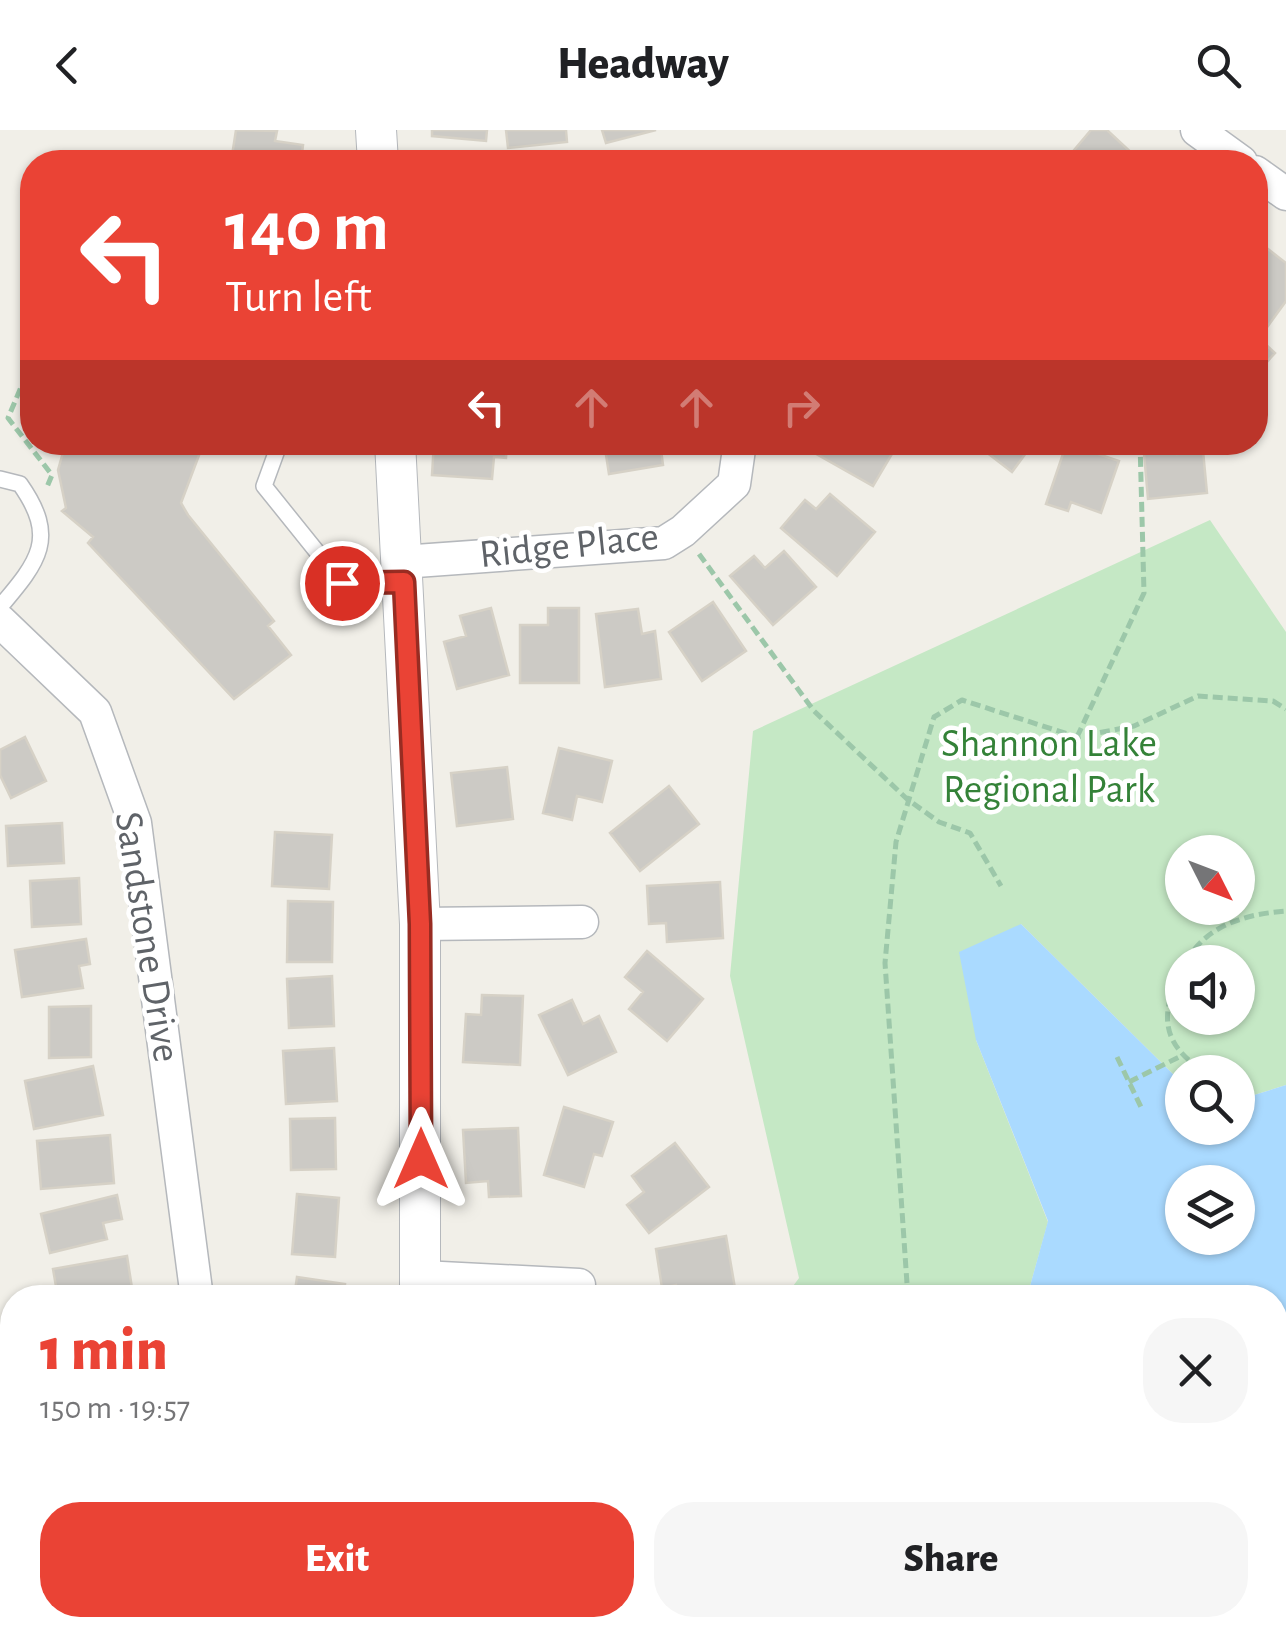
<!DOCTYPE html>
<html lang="en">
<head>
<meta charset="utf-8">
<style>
  :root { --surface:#fff; --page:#f6f6f6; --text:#202124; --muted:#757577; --accent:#ea4335 }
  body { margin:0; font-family:"Alegreya Sans",sans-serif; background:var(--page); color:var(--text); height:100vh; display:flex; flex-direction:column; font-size:38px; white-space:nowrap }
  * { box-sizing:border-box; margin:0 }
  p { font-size:32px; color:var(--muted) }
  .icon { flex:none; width:55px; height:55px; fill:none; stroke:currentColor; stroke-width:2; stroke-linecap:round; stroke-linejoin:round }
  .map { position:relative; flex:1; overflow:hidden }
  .drawer { position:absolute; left:0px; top:1155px; width:1288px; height:352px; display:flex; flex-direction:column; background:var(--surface); border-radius:40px 40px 0 0; box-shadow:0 2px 8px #0004 }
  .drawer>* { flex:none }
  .banner { position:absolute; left:20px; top:20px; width:1248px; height:305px; border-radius:40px; box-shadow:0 2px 8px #0004; background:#ea4335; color:#fff; overflow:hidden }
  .needle { width:65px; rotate:132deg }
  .buttons { position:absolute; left:1165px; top:705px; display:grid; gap:20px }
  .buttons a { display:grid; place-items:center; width:90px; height:90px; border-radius:50%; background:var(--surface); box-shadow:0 2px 8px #0004; font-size:50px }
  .pin { position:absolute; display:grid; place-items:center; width:85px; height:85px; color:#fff; margin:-42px; border:5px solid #fff; border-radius:50%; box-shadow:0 2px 10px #0007 }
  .me { position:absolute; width:110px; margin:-55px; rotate:0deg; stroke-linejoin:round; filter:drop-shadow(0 0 8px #0008) }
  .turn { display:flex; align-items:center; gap:35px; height:210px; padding:0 40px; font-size:45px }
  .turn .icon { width:130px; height:130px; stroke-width:2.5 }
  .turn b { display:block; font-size:70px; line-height:85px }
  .lanes { display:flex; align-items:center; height:95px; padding:0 40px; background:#0003; justify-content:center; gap:50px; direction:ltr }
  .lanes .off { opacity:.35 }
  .round { display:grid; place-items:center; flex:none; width:105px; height:105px; border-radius:40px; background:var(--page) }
  .overview { display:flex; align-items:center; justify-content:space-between; height:170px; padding:0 40px }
  h1 { font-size:60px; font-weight:800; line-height:75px; color:var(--accent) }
  .cta { display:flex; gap:20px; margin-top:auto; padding:20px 40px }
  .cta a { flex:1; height:115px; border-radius:40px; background:var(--accent); color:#fff; font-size:40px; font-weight:800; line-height:115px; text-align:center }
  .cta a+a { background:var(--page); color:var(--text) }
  header { display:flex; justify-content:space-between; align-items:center; height:130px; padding:0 40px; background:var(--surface); font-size:45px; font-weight:800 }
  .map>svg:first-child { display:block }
  .green { fill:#c5e8c5; fill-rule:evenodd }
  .water { fill:#aadaff; fill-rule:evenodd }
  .building { fill:#cccac5; stroke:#d6d1c6; stroke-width:2.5 }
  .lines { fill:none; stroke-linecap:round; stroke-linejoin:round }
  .service-casing { stroke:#b5b8bc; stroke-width:18 }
  .minor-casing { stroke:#b5b8bc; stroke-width:35 }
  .tertiary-casing { stroke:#b5b8bc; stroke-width:42 }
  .path { stroke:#9cc7a9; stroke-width:5; stroke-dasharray:10 5; stroke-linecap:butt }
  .service { stroke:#fff; stroke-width:15 }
  .minor { stroke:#fff; stroke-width:32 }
  .tertiary { stroke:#fff; stroke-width:40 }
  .route-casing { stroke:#982c22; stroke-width:25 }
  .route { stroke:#ea4335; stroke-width:18 }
  .labels { text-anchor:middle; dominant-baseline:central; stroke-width:9; stroke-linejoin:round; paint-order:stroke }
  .street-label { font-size:40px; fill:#5f6368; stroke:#fff }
  .park-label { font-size:40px; fill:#348238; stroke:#fff }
</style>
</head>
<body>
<header><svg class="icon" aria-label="back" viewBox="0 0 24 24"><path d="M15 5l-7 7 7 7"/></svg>Headway<svg class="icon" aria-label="search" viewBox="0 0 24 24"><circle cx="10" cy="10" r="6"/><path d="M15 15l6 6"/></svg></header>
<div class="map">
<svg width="1286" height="1507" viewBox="0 0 1286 1507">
  <rect width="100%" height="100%" fill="#f1efe8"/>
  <path class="green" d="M1210 390 1286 502V955L1238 970V942H1182V953L1021 794 976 910 1048 1092 1027 1167H785L799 1148 730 846 753 601ZM1182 722H1238V778H1182ZM1182 832H1238V888H1182Z
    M415 1495H819L807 1507H411Z"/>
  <path class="water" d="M1021 794 1182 953V998H1238V970L1286 955V1507H807L819 1495H1275V1168L1027 1167 1048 1091 976 910 959 822ZM1182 1052H1238V1108H1182Z"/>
  <path class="building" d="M236 0 277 1 275 11 303 15 301 32H231Z
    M432 0H487L486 11 432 6Z
    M506 0H566L567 12 508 18Z
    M602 0H656L606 13Z
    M1091 0H1107L1135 26 1129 32H1064Z
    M1264 116 1286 133V171L1268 196 1255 186V129Z
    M1255 205 1275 223 1255 245Z
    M66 312H204L181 373 188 385 274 491 268 496 291 525 234 569 88 413 93 407 62 381 66 378 58 340Z
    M434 312H507L506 328 494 327 492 349 432 345Z
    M604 312H660L663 335 609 344Z
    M807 312H899L873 356 804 317Z
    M973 312H1034L1012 342Z
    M1067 312H1102L1098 324 1119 331 1101 383 1071 372 1068 381 1046 374Z
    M1143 312H1176L1177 324 1203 321 1207 363 1148 369Z
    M830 364 875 402 837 446 781 398 805 370 816 379Z
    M784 421 816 457 773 495 730 446 754 426 765 438Z
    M713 472 746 521 702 551 669 502Z
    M491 478 509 545 457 559 444 512 466 506 460 486Z
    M548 478H579V553H520V495H548Z
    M638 479 642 504 655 501 661 549 605 557 596 484Z
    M25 607 46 651 11 668 0 645V620Z
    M559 618 612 631 602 672 577 666 572 690 543 683Z
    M507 637 513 689 457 696 451 643Z
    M669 656 699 694 640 741 610 703Z
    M62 693 64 733 8 736 6 696Z
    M275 702 332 705 329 759 272 756Z
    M79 748 81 794 32 797 30 751Z
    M720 752 723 808 667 812 666 793 649 794 647 756Z
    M288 771 333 772 332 832H287Z
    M86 809 90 834 79 836 83 858 22 867 15 820Z
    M647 821 703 869 667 911 629 879 643 862 625 847Z
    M332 846 334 896 289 898 287 849Z
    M482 865 523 866 520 935 463 932 466 884 481 885Z
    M572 870 583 894 599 886 616 922 568 945 539 885Z
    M91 876V927L49 928V877Z
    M334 918 337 971 286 974 283 921Z
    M93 936 103 985 34 999 25 951Z
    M564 977 613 992 602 1026 594 1024 584 1057 544 1045Z
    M335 988 336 1039 291 1040 290 989Z
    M518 998 521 1066 489 1067 488 1051 466 1053 463 1000Z
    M110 1005 114 1053 41 1059 37 1011Z
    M675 1013 709 1057 649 1103 627 1075 644 1062 632 1046Z
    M297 1064 339 1068 335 1127 292 1124Z
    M117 1065 122 1089 103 1093 107 1109 50 1123 41 1084Z
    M726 1106 736 1164 678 1168 676 1155 662 1158 656 1119Z
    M127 1126 132 1158 110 1162 111 1168H58L53 1139Z
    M297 1147 345 1154 343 1168H294Z
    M202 1495H257L264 1503 259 1507H189Z"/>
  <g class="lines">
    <g class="service-casing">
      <path id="service" d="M280 312 264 356 342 453 400 452
        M0 349 20 354C58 408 39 431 0 477"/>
    </g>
    <g class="minor-casing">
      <path id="minor" d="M1197 0 1241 32
        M1255 42 1286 64
        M402 432 664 413 683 401 734 354 740 312
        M0 491 95 582 135 693 197 1168
        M420 794 582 792
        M422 1147 579 1155
        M0 1459 12 1458"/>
    </g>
    <g class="tertiary-casing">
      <path id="tertiary" d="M376 0 378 32
        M395 312 420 794V1168
        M382 1507 384 1495"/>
    </g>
    <path class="path" d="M32 231 8 288 52 345 47 357
      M699 424 814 581 907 669 939 692 970 703 1001 756
      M1077 607 1144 463 1140 312
      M1186 832C1206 795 1246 784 1286 781
      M1182 839C1159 885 1161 914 1205 942
      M1117 927 1141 977
      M1129 952 1181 926
      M908 1168 885 833 896 712 934 587 962 570 1077 607 1134 596 1198 566 1273 571 1286 579
      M809 1495 812 1507
      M510 1507 525 1495
      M705 1507 718 1495"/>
    <use href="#service" class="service"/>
    <use href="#minor" class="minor"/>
    <use href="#tertiary" class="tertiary"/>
  </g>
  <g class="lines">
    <g class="route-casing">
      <path id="route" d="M342 453 404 452 420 794 421 1029"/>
    </g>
    <use href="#route" class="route"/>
  </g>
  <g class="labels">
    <g class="street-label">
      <text transform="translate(569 416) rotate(-6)">Ridge Place</text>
      <text transform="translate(147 807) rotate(81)">Sandstone Drive</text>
    </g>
    <g class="park-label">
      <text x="1049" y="614">Shannon Lake<tspan x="1049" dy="46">Regional Park</tspan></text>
    </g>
  </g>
</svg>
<div class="buttons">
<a><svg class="needle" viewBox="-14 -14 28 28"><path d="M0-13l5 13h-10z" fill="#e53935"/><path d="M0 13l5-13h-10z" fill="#757577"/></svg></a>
<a><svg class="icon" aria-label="sound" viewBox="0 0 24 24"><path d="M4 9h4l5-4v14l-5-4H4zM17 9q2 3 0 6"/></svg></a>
<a><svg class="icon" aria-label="search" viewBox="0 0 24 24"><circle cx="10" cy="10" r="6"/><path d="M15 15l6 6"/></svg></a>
<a><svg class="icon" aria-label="layers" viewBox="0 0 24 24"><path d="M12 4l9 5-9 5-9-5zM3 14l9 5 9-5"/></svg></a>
</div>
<div class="pin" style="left:342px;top:453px;background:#d93025"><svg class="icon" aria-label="arrive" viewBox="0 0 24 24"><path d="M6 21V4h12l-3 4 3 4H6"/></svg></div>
<svg class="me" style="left:421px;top:1029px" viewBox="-20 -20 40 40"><path d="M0-17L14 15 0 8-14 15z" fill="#ea4335" stroke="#fff" stroke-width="4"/></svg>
<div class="banner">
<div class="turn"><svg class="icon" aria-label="left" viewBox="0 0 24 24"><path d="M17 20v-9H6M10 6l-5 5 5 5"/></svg><div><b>140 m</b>Turn left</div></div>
<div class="lanes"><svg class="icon" aria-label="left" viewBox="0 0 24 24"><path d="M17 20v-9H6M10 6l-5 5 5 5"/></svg><svg class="icon off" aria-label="ahead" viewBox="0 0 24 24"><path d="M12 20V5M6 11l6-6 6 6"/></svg><svg class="icon off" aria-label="ahead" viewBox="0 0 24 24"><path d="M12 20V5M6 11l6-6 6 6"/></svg><svg class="icon off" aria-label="right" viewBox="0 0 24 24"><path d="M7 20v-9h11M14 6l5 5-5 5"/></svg></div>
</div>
<section class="drawer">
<div class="overview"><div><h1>1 min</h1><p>150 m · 19:57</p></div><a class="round"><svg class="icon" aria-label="close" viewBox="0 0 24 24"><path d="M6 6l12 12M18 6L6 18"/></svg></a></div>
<div class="cta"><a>Exit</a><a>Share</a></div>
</section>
</div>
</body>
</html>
